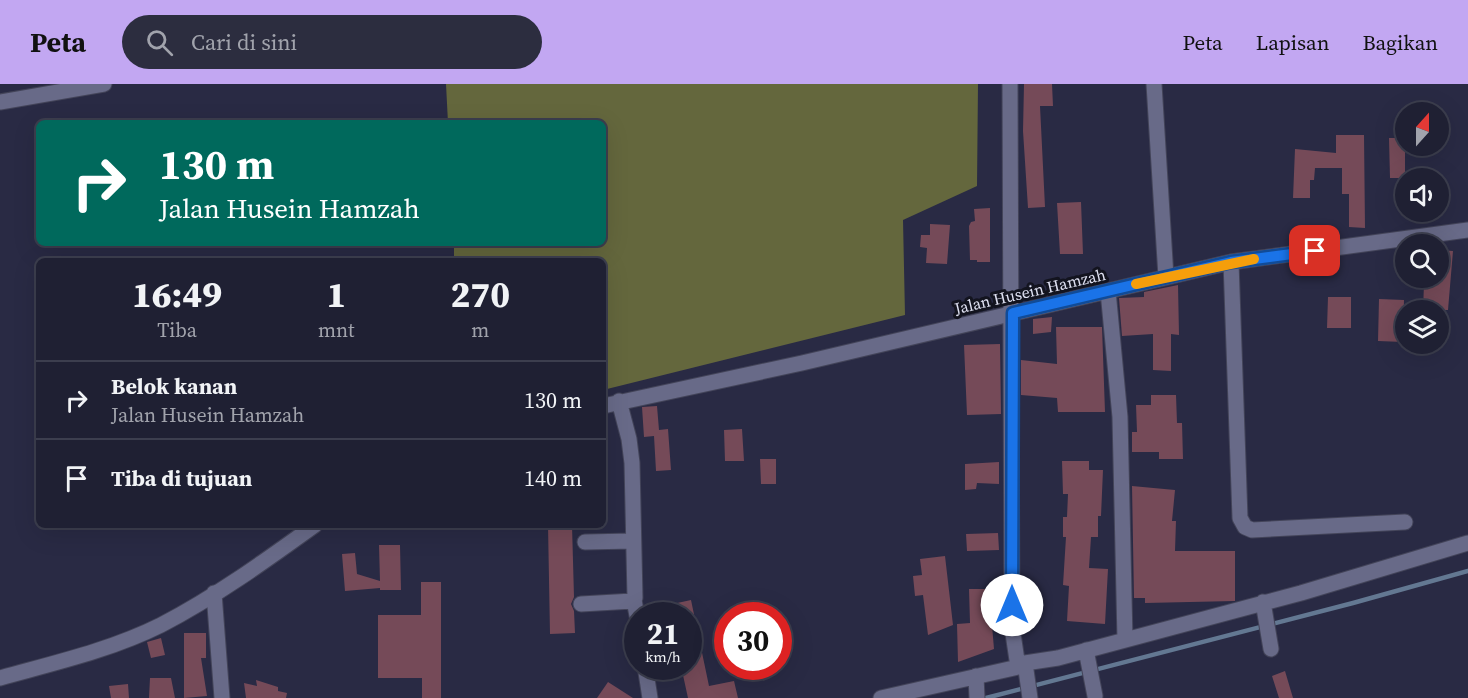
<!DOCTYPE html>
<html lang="id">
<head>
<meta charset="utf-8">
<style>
  :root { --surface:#1f2033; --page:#2c2d3f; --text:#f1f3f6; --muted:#a1a3ac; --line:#3c3e4e; --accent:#c2a7f2 }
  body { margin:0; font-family:"Source Serif 4",serif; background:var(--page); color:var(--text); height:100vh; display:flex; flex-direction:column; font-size:22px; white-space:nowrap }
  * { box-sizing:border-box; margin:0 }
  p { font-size:20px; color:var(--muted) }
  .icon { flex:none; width:33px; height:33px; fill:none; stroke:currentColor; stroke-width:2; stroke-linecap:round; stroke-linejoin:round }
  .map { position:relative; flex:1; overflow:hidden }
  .side { position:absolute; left:36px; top:174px; width:570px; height:270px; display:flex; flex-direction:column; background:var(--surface); border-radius:9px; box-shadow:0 6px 24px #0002,0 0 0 2px var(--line) }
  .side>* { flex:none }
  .banner { position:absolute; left:36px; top:36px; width:570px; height:126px; border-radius:9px; box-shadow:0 6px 24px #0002,0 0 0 2px var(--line); background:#00695c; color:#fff; overflow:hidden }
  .needle { width:39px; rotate:21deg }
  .buttons { position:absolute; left:1395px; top:18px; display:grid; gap:12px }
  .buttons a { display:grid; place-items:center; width:54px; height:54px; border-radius:50%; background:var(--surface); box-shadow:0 6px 24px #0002,0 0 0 2px var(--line); font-size:30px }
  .speed { position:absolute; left:624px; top:518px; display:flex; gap:12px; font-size:30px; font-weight:700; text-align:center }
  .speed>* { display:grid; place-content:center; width:78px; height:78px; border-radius:50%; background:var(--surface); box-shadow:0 6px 24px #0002,0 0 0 2px var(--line); line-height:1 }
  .speed small { font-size:15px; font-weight:400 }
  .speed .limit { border:9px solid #d22; background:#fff; color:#111 }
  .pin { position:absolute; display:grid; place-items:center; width:51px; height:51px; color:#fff; margin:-26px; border-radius:12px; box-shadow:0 3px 9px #0006 }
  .me { position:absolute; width:66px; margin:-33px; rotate:0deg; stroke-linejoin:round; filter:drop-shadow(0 0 4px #0008) }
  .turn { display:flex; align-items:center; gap:21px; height:126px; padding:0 24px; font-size:27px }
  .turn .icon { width:78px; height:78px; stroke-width:2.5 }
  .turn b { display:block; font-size:42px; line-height:51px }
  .eta { display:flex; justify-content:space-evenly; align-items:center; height:102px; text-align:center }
  .eta b { font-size:36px; font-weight:800; line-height:42px }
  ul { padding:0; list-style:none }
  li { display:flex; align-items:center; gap:18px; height:78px; padding:0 24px; border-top:2px solid var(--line) }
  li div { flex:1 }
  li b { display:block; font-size:22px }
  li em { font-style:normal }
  header { display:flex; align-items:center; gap:36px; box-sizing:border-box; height:84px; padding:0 30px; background:var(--accent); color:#111 }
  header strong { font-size:28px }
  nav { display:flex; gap:33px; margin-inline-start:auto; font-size:21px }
  .search { width:420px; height:54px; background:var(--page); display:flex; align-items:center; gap:15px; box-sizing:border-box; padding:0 21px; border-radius:33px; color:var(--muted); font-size:22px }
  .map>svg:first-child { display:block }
  .forest { fill:#64673d }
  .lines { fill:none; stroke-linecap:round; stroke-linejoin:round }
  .stream { stroke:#637892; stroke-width:4.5 }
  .building { fill:#754a58 }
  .minor-casing { stroke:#434459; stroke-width:17 }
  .minor { stroke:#686a88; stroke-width:15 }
  .route-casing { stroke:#114b97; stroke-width:15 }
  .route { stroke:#1a73e8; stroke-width:10 }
  .slow { stroke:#f59e0b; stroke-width:10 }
  .labels { text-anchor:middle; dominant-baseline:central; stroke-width:6; stroke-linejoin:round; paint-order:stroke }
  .street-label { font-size:16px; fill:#e0e2f3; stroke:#13141f }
</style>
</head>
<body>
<header>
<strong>Peta</strong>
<div class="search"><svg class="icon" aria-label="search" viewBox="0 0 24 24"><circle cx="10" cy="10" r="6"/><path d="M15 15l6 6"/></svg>Cari di sini</div>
<nav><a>Peta</a><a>Lapisan</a><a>Bagikan</a></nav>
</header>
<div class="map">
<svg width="1468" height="614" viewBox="0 0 1468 614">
  <rect width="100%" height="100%" fill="#292a44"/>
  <path class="forest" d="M446 0H978L977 102 903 136 905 231 603 306V177H454V159H603V39H448Z"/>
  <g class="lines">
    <path class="stream" d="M986 614 1353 519 1468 487"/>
  </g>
  <path class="building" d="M1024 0H1052L1053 22H1040L1045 123 1028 124 1023 47Z
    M1336 51H1364L1365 144 1349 143V110H1342V84H1315L1314 96H1310V114H1293L1295 65 1336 69Z
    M1389 54H1405V94H1390Z
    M1081 118 1083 170H1060L1057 119Z
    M990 124V178H977V176H970L969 142 971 138 975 137 974 125Z
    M930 140 950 141 947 180 926 179 927 164 920 163 921 151H930Z
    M1438 166 1453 167 1448 226H1423L1424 200H1434L1435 194H1438Z
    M1178 201 1179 251 1171 250V287L1153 286V250L1122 252 1119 214 1144 213V208Z
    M1328 213H1351V244H1327Z
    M1379 215 1404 216 1403 258 1378 257Z
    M1052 233 1051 248 1033 250V235Z
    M1056 243H1102L1105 328H1058L1057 314 1021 311V276L1057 280Z
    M1000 260 1001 330 967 331 964 261Z
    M1151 311H1176L1177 339H1182L1183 375H1159V368H1132V348H1137L1136 321H1151Z
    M657 322 659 346 668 345 671 386 656 387 654 352 644 353 642 323Z
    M742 345 744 377H725L724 346Z
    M760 375H776V400H761Z
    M1062 377H1089V386H1103L1101 432H1098V453H1091L1089 484 1108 485 1105 540 1067 537 1069 502 1063 501 1066 453H1063V433H1067L1068 410H1063Z
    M999 378V400L977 399 976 405 965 406V380Z
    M1132 402 1175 406 1172 437H1176L1175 467H1235V517L1145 519V514H1134Z
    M548 441H572L574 513 571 520 574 527 575 549 550 550Z
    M998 449 999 466 967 467 966 450Z
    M379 461H400L401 506H380V504L345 507 342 470 355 469 357 490 380 497Z
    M945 472 953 541 928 551 923 511 915 512 913 492 922 491 920 475Z
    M421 498H441V614H422V594H378V531H421Z
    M969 505H989L994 565 958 578 957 540 970 539Z
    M691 516 709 602 734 597 738 614H688L681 582H688V531H670L668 521Z
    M184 549H206V574H201L207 612 184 614Z
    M161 554 165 571 151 574 147 558Z
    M1285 587 1293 614H1279L1272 592Z
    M150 594H171L175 614H149Z
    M256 596 278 603V607L287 609 286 614H246L244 599 257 602Z
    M608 598 633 614H597Z
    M128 600 129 614H111L109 602Z"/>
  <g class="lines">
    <g class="minor-casing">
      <path id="minor" d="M1010 0 1012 543 1018 583
        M1154 0 1166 193
        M0 18 104 0
        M1231 178 1240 434 1245 443 1252 446 1405 438
        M1108 207 1120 333 1125 556
        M603 322 802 279 1231 178 1468 146
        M585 458 632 457
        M214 509 222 614
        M634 516 638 537
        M1263 518 1271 565
        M581 520 633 517 635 514 632 379 629 355 619 317
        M1086 566 1095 612
        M1025 579 1030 614
        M645 582 650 614
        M976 592 977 614
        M0 594C54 579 111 566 161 541 215 513 265 477 315 441
        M881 614 1018 583 1025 579 1058 574 1301 509 1468 459"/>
    </g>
    <use href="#minor" class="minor"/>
  </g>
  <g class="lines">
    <g class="route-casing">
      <path id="route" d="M1012 521 1013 229 1231 178 1315 167"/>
    </g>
    <use href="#route" class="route"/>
    <path class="slow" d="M1136 200 1254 175"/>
  </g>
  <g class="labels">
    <g class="street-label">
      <text transform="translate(1030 207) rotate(-13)">Jalan Husein Hamzah</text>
    </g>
  </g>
</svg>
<div class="buttons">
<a><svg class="needle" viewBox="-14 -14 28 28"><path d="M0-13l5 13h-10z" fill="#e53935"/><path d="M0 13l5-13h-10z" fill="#a1a3ac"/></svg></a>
<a><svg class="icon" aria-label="sound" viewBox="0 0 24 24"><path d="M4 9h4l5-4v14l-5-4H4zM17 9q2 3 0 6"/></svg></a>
<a><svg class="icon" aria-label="search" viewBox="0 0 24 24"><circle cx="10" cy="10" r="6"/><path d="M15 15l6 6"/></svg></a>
<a><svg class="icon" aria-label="layers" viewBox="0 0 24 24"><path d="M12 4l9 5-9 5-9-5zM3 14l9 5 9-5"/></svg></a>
</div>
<div class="speed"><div>21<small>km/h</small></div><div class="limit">30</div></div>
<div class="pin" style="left:1315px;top:167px;background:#d93025"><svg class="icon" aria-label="arrive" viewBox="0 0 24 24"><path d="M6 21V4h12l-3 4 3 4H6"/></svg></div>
<svg class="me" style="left:1012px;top:521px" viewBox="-20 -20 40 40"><circle r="19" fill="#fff"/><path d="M0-13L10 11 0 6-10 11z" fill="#1a73e8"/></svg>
<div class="banner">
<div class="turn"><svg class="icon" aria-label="right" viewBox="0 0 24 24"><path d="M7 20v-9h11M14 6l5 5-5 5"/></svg><div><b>130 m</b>Jalan Husein Hamzah</div></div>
</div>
<section class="side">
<div class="eta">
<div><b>16:49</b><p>Tiba</p></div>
<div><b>1</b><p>mnt</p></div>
<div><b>270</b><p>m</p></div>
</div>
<ul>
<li><svg class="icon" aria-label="right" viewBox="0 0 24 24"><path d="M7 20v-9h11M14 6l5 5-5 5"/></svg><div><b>Belok kanan</b><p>Jalan Husein Hamzah</p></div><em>130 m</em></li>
<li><svg class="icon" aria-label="arrive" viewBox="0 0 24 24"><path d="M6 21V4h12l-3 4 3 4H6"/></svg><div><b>Tiba di tujuan</b></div><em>140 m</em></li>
</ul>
</section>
</div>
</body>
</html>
